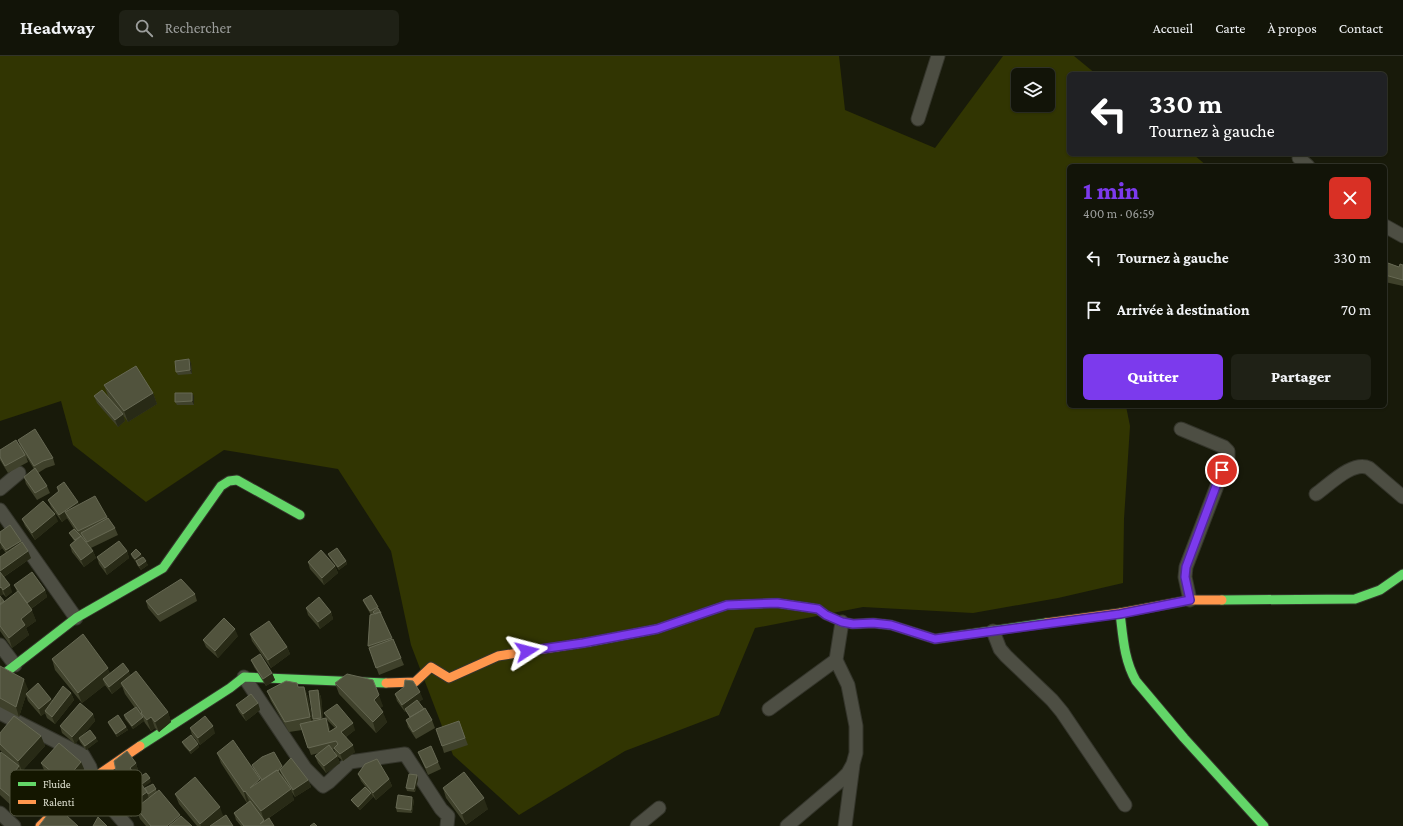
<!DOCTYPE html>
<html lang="fr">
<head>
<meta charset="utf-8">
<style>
  :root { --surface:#121408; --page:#1f2116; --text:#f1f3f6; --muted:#9c9e9c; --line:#313329; --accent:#7c3aed }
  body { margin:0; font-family:"Crimson Pro",serif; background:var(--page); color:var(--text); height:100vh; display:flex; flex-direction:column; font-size:15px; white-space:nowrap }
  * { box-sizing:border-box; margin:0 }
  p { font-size:13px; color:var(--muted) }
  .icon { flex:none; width:22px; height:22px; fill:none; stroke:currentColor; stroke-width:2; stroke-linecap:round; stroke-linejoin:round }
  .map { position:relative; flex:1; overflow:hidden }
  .details { position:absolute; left:1067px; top:108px; width:320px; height:244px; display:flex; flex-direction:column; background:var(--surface); border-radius:6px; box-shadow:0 1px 3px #0004,0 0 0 1px var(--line) }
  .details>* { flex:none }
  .guide { position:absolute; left:1067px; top:16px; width:320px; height:84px; border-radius:6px; box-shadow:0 1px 3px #0004,0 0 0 1px var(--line); background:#202124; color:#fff; overflow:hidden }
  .controls { position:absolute; left:1011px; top:12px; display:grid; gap:8px }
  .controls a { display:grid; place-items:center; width:44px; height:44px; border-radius:6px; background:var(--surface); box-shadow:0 1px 3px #0004,0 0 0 1px var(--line); font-size:20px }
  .pin { position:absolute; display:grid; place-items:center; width:34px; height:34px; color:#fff; margin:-17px; border:2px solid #fff; border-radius:50%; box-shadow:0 1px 4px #0007 }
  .me { position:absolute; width:44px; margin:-22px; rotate:81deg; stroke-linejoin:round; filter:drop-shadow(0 0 3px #0008) }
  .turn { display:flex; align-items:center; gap:14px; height:84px; padding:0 16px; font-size:18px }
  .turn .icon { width:52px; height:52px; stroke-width:2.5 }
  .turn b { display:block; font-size:28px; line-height:34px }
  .round { display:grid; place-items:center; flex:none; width:42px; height:42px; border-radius:6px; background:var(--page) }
  .summary { display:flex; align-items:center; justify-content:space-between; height:68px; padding:0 16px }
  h1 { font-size:24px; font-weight:800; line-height:30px; color:var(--accent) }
  .cta { display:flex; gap:8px; margin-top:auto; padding:8px 16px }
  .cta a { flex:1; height:46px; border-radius:6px; background:var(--accent); color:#fff; font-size:16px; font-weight:800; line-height:46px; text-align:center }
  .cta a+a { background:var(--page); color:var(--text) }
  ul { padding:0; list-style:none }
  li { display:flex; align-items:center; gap:12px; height:52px; padding:0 16px }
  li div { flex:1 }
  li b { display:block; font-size:15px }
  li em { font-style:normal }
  header { display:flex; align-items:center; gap:24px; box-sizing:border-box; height:56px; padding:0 20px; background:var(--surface); border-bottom:1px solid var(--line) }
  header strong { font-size:19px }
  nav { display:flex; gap:22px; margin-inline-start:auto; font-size:14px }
  .search { width:280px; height:36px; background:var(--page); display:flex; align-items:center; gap:10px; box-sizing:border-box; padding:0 14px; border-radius:6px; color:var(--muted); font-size:15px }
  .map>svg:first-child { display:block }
  .green { fill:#313502; fill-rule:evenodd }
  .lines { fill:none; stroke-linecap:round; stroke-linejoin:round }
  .street-casing { stroke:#34352b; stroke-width:15 }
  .fast-casing { stroke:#34352b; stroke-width:11 }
  .slow-casing { stroke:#34352b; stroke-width:11 }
  .street { stroke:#4d4e43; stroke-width:13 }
  .fast { stroke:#63d668; stroke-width:9 }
  .slow { stroke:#ff974d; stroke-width:9 }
  .wall { fill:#3f412b; fill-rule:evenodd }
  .shaded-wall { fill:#282a16 }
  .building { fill:#51533d; stroke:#676954 }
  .route-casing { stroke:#51269a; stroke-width:10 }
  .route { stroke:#7c3aed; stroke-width:7 }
  .key { fill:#141600; stroke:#52543f; stroke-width:1 }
  .key-label { font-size:11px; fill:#e1e3d3 }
</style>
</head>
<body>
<header>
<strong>Headway</strong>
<div class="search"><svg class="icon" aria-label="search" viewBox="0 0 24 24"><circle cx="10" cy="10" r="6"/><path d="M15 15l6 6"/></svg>Rechercher</div>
<nav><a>Accueil</a><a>Carte</a><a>À propos</a><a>Contact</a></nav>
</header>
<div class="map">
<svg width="1403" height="770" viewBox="0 0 1403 770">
  <rect width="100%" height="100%" fill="#181a0a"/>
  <path class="green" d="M0 0H839L845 54 935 92 1003 0H1074L1096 18H1069V98H1193L1207 110H1069V350H1126L1130 370 1124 463 1123 527 1058 542 973 557 863 551 755 572 719 659 625 695 519 759 453 699 411 589 391 495 338 413 224 394 146 446 73 389 61 345 0 365ZM1018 19H1048V49H1018Z"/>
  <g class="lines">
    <g class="street-casing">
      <path id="street" d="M918 63 938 0
        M1299 102 1308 110
        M1385 170 1403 180
        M1181 373 1224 391 1228 395V401L1186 511 1185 521 1190 544
        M0 433 19 417
        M1316 438C1329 429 1353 404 1369 412L1403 441
        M0 454 76 562
        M993 575 1000 593 1006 600 1052 644 1062 656 1125 749
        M0 589 15 609
        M244 621 305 712 323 730 329 726 350 706 405 698 441 753 448 760 447 770
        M769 653 836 604
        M0 657 83 699 90 711 93 723 102 741 127 770
        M0 757 14 770
        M637 770 659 752
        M787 770 840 725 848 717 853 708 856 697V670L848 629 836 604 842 566
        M845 770 853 709"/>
    </g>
    <g class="fast-casing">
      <path id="fast" d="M1222 544 1355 543 1380 534 1403 518
        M1120 557C1123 581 1124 604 1136 625L1184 682 1264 770
        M589 586 657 573 727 549 777 547 818 553 826 559 842 566 853 568 873 567 891 569 935 583 1046 567
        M0 621 76 562 163 512 221 430 229 425 237 424 300 459
        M140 690 230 632 244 621 386 627"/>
    </g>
    <g class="slow-casing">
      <path id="slow" d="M1046 567 1120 557 1190 544H1222
        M386 627 415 626 431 611 449 622 498 600 589 586
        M40 770 79 732 140 690"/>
    </g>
    <use href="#street" class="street"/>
    <use href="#fast" class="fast"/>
    <use href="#slow" class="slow"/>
  </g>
  <path class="wall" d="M1385 206 1399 211 1403 209V230L1385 226Z
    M189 303 191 307 192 318 178 319 176 316Z
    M104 329 153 337 157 348 128 366 123 359 125 365 118 371 97 347 94 340 117 352 108 340Z
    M194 340V349H177L175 346Z
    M18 384 53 402 55 409 46 412 38 417 47 430 50 437 37 444 26 428 24 421 34 413 26 400 28 406 8 417 0 404V394L20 390Z
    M57 431 78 446 79 449 107 461 115 472 118 479 91 492 93 495 96 502 84 511 72 496 70 489 74 485 71 480 69 477 74 473 67 462 62 466 51 451 48 444 58 436Z
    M22 463 58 465 35 484 25 470Z
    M0 476 31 502 4 521 12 536 6 541 3 538 0 540 4 546 17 536 14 529 45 534 47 541 31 553 36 565 26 572 29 579 12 592 0 575V501L6 497 2 492 0 494Z
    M127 495 129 502 107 519 99 508 97 501Z
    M131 498H141L142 502 148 509 141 514 137 509 136 506 132 501Z
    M328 498 346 505 347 508 339 514 330 502Z
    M308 506 335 510 338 517 324 529 310 513Z
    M195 538 197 545 160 566 148 552 146 545Z
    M363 544 378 551 379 554 381 557 382 561 392 583H393L404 609 379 619 369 592 368 590 371 559 364 547Z
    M306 552 331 556 333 563 320 573 308 559Z
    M250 578 287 591 290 598 271 612 252 585Z
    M238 580 218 602 206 591 203 584Z
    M52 603 110 617 131 619 168 656 171 666 159 676 155 672 151 675 145 667 144 665 133 673 125 663 124 659 135 652 125 638 122 630 112 638 105 629 82 647 55 614Z
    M251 604 272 617 275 624 266 630 254 611Z
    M0 610 28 633 26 637 51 643 52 645 71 637 74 644 55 668 47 662 45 657 41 660 28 645 26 639 19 661 0 651Z
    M335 627 383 650 380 652 387 666 376 677 339 638Z
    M299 631H304L308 641 313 666V663L318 634 321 641 323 663 329 669 330 675 335 672 327 664 324 657 355 674 346 681 355 696 343 705 337 700 340 707 326 717 318 707 315 700 319 697 311 699 302 674 289 676 271 645 267 635ZM334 693 336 699 332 694Z
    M395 638 423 643 419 646 432 664 435 672 416 683 408 671 406 664 410 661 406 655 405 656 397 645Z
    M258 647 260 654 246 665 239 656 236 649Z
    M93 658 95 665 82 680 98 685 86 694 80 686 79 683 75 688 62 677 60 670Z
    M459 665 468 689 444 697 442 690Z
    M108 666 126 671 128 674 117 681 109 669Z
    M190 672 215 677 200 689 192 679Z
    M0 677 41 680 45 690 22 715 19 713 22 721 19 725 28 740 16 754 0 739V698L8 702 0 694Z
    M182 686 198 688 199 691 191 698 184 690Z
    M418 696 438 706 441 713 428 719Z
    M217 697 253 712 252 709 282 710 283 711 308 724 311 731 295 741 291 735 294 744 269 762 274 770H241L236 764 234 757 249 746 247 747 221 707Z
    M81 706 84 713 66 734 44 714 41 707Z
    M136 707 139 718 136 721 146 735 156 733 157 736 180 759 181 761 192 770H146L140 763 137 756 131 761 114 737 110 726Z
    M358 718 389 723 392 730 376 744 372 739 373 741 360 754 353 747 351 744 369 735 361 725Z
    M418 723 415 736 407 735 406 732Z
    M443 732 488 753 466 769 446 742Z
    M175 738 224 760 233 770H197L179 748Z
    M414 744 412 757 397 756 396 752Z"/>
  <path class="shaded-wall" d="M189 303 191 307 192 318 190 314Z
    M153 337 157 348 128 366 124 355Z
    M192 337 194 340V349L192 345Z
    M123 358 125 365 118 371 115 364Z
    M78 446 80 453 65 456 67 462 62 466 59 459Z
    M55 458 58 465 35 484 32 477Z
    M21 485 23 492 9 501 6 494Z
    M0 486 2 492 0 494Z
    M28 495 31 502 2 522 0 517V515Z
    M93 495 96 502 84 511 81 504Z
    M127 495 129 502 107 519 105 512Z
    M141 498 142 502 137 507 135 503Z
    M146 505 148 509 141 514 139 510Z
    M346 505 347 508 339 514 338 511Z
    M335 510 338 517 324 529 322 522Z
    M10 529 12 536 6 541 3 534Z
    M1 531 3 538 0 541V532Z
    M45 534 47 541 29 554 27 547Z
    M32 554 36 565 26 572 29 579 12 592 9 582 21 563Z
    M331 556 333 563 320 573 318 566Z
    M235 573 238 580 218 602 215 595Z
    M287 591 290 598 271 612 268 604Z
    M108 612 112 623H103L105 629 82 647 78 637Z
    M129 615 132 622 121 627 122 630 112 638 109 631Z
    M272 617 275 624 266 630 263 623Z
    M24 623 28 633 19 661 16 651Z
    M304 631 308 641 314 672 310 661Z
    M318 634 321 641 324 669 321 662Z
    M420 636 423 643 406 655 405 653 406 655 405 656 402 649Z
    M71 637 74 644 55 668 52 661Z
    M379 639 383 650 377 655 374 644Z
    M51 643 54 650 45 655V657L41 660 39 653Z
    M258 647 260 654 246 665 243 658Z
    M168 656 171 666 159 676 155 666Z
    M383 656 387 666 376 677 373 666Z
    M93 658 95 665 75 688 72 681Z
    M143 661 144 665 133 673 132 670Z
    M151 661 155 672 151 675 147 664Z
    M326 662 329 669 332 683 329 676Z
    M353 667 355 674 343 683 341 676Z
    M213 670 215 677 200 689 198 682Z
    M126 671 128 674 117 681 116 678Z
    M41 680 45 690 22 715 18 705Z
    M96 682 98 685 86 694 85 690Z
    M198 688 199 691 191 698 190 695Z
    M353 689 355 696 343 705 340 698Z
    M337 700 340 707 326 717 324 710Z
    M81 706 84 713 66 734 64 726Z
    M136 707 139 718 134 722 130 712Z
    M19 710 22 721 16 729 13 718Z
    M282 710 285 717 280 714 282 720 275 719Z
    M417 719 418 723 415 736 414 733Z
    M150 722 151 726 144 731 142 728Z
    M260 723 264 733 250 732Z
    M389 723 392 730 376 744 373 737Z
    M308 724 311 731 295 741 293 734Z
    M24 730 28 740 16 754 13 743Z
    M291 733 294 744 260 768 264 764 261 755Z
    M245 735 249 745 247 747 244 736Z
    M147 736 150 747 136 752 137 756 131 761 127 750Z
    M371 737 373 741 360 754 358 751Z
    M412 741 414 744 412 757 411 754Z
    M484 742 488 753 466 769 462 758Z
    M220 751 224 762 214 770H201L200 768Z
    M180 759 183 770H167Z"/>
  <path class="building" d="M1385 206 1399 211 1400 208 1403 209V224L1385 219Z
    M189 303 190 314 176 316 175 305Z
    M136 310 153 337 124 355 104 329Z
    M102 334 123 358 115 364 94 340Z
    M175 337H192V345L175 346Z
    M35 373 53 402 43 405 34 410 18 384Z
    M16 384 25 399 5 410 0 401V394Z
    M35 412 47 430 35 437 24 421Z
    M64 426 78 446 59 459 48 444 59 435 57 431Z
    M95 440 107 461 78 475 65 456Z
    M43 445 55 458 32 477 22 463Z
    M108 462 115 472 87 486 81 477Z
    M10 469 21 485 6 494 0 486V476Z
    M74 473 81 480 75 484 69 477Z
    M81 480 93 495 81 504 70 489Z
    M119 485 127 495 105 512 97 501Z
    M22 486 28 495 0 515V501Z
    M337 492 346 505 338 511 328 498Z
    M136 493 141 498 135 503 131 498Z
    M321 494 335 510 322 522 308 506Z
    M143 501 146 505 139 510 136 505Z
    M0 516 10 529 3 534 1 531 0 532Z
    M32 516 45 534 27 547 14 529Z
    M181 523 195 538 158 559 146 545Z
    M18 535 32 554 21 563 25 569 9 582 0 570V549Z
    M371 539 378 551 370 555 363 544Z
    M0 540 4 545 0 548Z
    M319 541 331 556 318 566 306 552Z
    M378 552 381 557H380V556L375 558 373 556Z
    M380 556 392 582 368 590 370 559Z
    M224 562 235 573 215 595 203 584Z
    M269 565 287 591 268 604 250 578Z
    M83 578 108 612 78 637 52 603Z
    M393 583 401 602 376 612 369 592Z
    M260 598 272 617 263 623 251 604Z
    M123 607 129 615 109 631 103 623Z
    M0 610 24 623 16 651 0 642Z
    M136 615 168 656 155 666 151 661 147 664 141 657 142 656 121 627Z
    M347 618 373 624 379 639 374 644 383 656 373 666 335 627Z
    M405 624 413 625 420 636 402 649 395 638 404 631Z
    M286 625 297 627 298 631H304L310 661 285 666 267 635Z
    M38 627 51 643 39 653 26 638Z
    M63 630 71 637 52 661 45 655Z
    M318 634 321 662 313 663 309 635Z
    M251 638 258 647 243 658 236 649Z
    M417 644 424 653 410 661 405 653Z
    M80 647 93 658 72 681 60 670Z
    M337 648 353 667 341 676 353 689 340 698 334 692 338 688 336 685 308 692 300 668 326 662 329 676 337 671 324 657Z
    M136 651 143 661 132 670 124 659Z
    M425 652 432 664 413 676 406 664Z
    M118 659 126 671 116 678 108 666Z
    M14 660 41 680 18 705 0 688V677Z
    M205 660 213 670 198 682 190 672Z
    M459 665 465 682 442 690 436 673Z
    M90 674 96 682 85 690 79 682Z
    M191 679 198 688 190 695 182 686Z
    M233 684 260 723 250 732 277 714 291 733 261 755 245 735 244 736 217 697Z
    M59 687 81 706 64 726 41 707Z
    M329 689 337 700 324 710 315 700Z
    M431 690 438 706 426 712 418 696Z
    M127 695 136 707 130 712 147 736 127 750 110 726 117 719 114 705Z
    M1 696 19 710 13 718 24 730 13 743 0 732V698Z
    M274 696 282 710 278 715 277 714 262 724 252 709 262 701Z
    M291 702 308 724 293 734 280 714Z
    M377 703 389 723 373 737 358 718 365 708Z
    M464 716 484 742 462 758 443 732Z
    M146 717 150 722 142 728 138 722Z
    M409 718 417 719 414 733 406 732Z
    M195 721 220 751 200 768 175 738Z
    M153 728 156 733 148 738 145 732Z
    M365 731 371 737 358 751 351 744Z
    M159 734 180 759 167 770H151L136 752Z
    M398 739 412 741 411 754 396 752Z
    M250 745 264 764 260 768 269 762 274 770H244L234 757Z
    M55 749 78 770H39Z
    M226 759 233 770H210Z
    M181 760 192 770H169Z
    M98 761 107 770H93Z
    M314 767 317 770H310Z"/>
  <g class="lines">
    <g class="route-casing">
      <path id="route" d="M527 595 583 587 657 573 727 549 777 547 818 553 826 559 842 566 853 568 873 567 891 569 935 583 1120 558 1190 544 1185 521 1186 511 1222 414"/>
    </g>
    <use href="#route" class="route"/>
  </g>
  <rect x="10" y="714" width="132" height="46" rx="6" class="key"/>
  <rect x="18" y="726" width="18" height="4" fill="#63d668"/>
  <rect x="18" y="744" width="18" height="4" fill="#ff974d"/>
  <g class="key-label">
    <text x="43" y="732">Fluide</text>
    <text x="43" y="750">Ralenti</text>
  </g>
</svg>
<div class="controls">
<a><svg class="icon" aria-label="layers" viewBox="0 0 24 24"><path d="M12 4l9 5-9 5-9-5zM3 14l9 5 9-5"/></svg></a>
</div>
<div class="pin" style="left:1222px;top:414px;background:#d93025"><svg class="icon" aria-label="arrive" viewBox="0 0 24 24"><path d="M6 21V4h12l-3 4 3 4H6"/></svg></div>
<svg class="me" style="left:527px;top:595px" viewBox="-20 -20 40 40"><path d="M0-17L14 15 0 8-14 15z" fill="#7c3aed" stroke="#fff" stroke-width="4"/></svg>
<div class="guide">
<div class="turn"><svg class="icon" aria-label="left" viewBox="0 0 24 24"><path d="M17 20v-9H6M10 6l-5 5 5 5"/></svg><div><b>330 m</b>Tournez à gauche</div></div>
</div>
<section class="details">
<div class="summary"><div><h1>1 min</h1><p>400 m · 06:59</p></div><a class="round" style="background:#d93025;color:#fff"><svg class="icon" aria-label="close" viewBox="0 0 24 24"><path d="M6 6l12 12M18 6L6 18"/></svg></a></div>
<ul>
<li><svg class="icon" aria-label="left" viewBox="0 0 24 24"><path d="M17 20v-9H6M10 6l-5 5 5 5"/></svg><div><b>Tournez à gauche</b></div><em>330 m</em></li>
<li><svg class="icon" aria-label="arrive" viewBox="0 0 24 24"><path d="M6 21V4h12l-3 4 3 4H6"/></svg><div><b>Arrivée à destination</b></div><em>70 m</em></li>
</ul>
<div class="cta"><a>Quitter</a><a>Partager</a></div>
</section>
</div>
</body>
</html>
